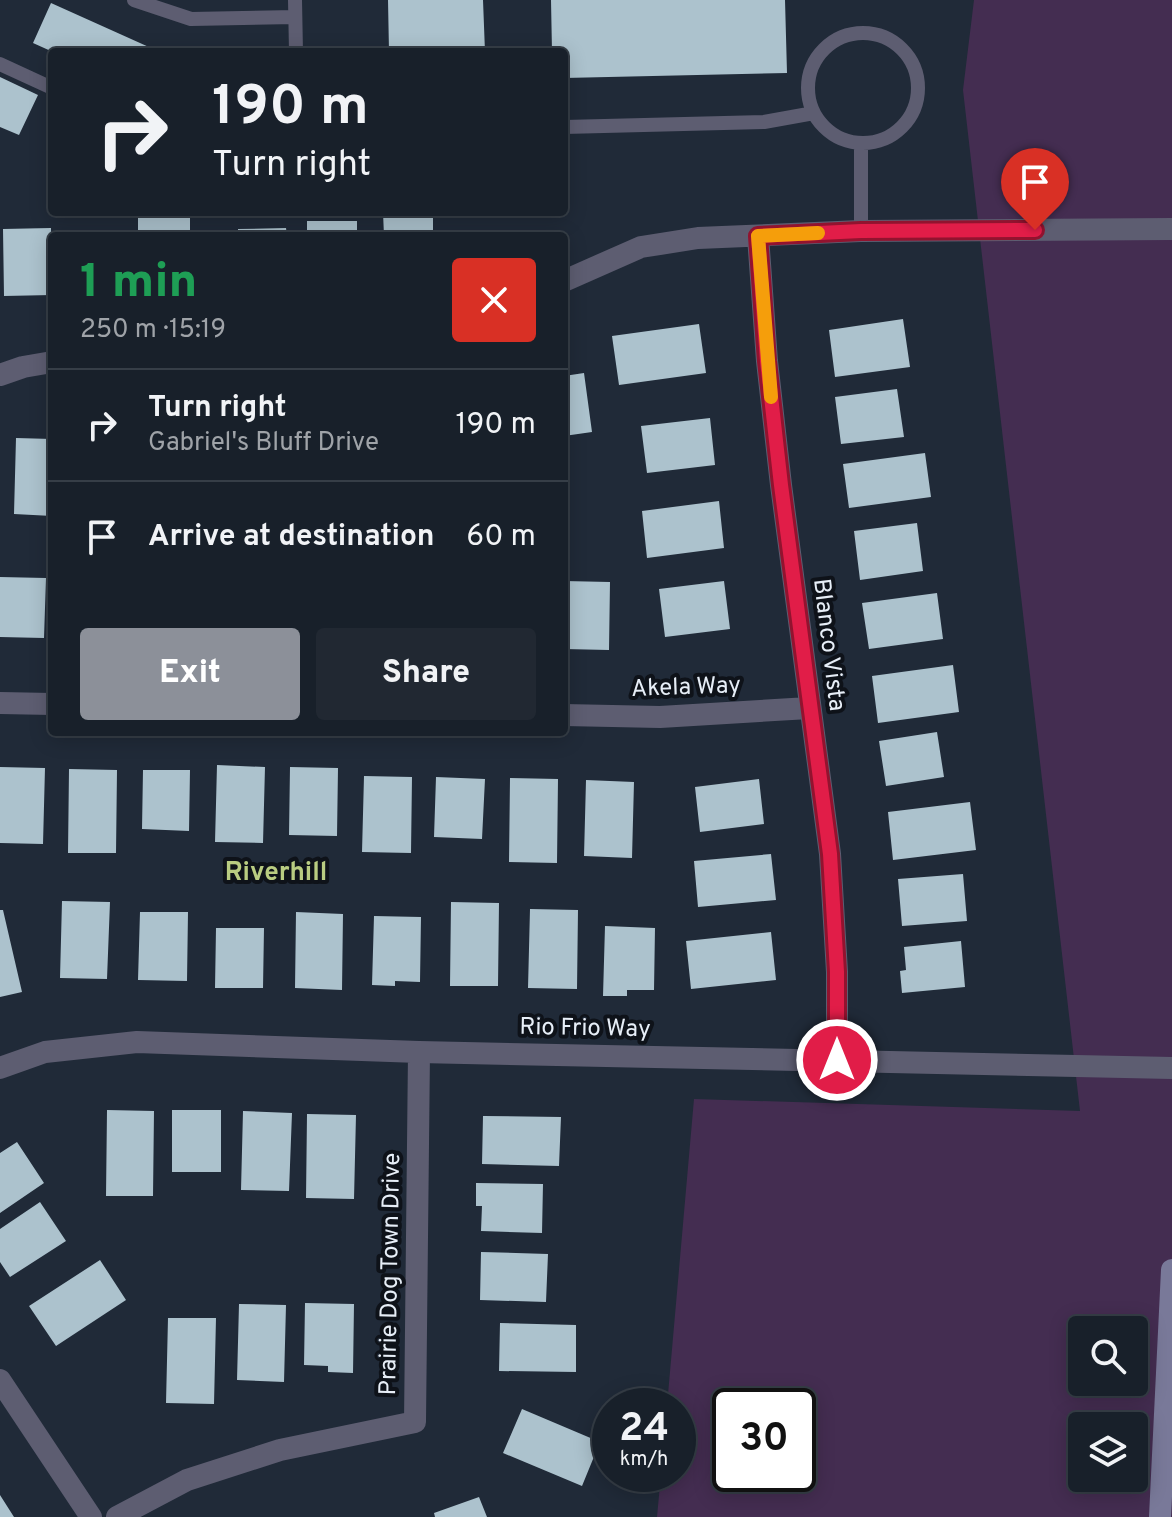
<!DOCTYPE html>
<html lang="en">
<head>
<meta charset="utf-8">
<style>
  :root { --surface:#18202a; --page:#212832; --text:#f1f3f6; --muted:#9fa3a8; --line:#363e47; --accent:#8c9099 }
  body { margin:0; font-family:Overpass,sans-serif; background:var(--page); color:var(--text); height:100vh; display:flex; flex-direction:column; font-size:30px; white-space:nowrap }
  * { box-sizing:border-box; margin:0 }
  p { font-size:26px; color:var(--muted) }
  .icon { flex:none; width:44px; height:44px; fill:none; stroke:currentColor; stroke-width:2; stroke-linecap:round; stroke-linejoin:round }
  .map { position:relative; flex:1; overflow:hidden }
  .drawer { position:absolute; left:48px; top:232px; width:520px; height:504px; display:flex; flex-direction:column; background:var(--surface); border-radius:8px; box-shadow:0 4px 20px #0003,0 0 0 2px var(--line) }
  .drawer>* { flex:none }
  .top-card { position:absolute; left:48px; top:48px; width:520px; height:168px; border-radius:8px; box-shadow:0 4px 20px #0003,0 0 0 2px var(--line); background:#18202a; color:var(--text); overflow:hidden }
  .controls { position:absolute; left:1068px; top:1316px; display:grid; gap:16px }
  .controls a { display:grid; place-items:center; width:80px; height:80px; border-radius:8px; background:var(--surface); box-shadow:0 4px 20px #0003,0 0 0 2px var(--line); font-size:40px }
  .speed { position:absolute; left:592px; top:1388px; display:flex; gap:16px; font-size:40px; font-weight:700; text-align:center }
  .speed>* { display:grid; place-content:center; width:104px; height:104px; border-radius:50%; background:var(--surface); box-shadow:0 4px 20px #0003,0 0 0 2px var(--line); line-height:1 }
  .speed small { font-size:20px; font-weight:400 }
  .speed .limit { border:4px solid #111; border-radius:12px; background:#fff; color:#111 }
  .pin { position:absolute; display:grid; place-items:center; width:68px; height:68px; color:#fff; margin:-82px -34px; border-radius:50% 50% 50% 0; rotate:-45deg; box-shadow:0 0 8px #0007 }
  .pin .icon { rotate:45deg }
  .me { position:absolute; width:88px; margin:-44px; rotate:0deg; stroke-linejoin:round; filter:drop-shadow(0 0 6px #0008) }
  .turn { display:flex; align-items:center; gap:28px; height:168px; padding:0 32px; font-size:36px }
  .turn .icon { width:104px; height:104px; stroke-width:2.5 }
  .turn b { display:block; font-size:56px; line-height:68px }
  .round { display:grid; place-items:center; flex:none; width:84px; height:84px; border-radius:8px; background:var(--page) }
  .overview { display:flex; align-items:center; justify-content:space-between; height:136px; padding:0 32px }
  h1 { font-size:48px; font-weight:800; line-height:60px; color:#1e9e55 }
  .primary-button { display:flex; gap:16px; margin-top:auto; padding:16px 32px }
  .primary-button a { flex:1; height:92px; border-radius:8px; background:var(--accent); color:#fff; font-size:32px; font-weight:800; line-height:92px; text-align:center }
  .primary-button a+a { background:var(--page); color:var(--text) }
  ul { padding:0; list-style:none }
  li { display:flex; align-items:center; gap:24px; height:112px; padding:0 32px; border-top:2px solid var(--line) }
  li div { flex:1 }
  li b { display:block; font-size:30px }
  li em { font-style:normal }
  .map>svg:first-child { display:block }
  .green { fill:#442d51; fill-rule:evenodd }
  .building { fill:#acc2cd }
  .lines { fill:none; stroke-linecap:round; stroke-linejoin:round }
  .service { stroke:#5d5d71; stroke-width:14 }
  .minor { stroke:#5d5d71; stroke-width:22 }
  .secondary { stroke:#797999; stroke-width:22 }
  .route-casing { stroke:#92132f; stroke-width:20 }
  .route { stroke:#e11d48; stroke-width:14 }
  .slow { stroke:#f59e0b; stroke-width:14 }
  .labels { text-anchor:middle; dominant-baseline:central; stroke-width:8; stroke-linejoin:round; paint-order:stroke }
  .street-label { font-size:24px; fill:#e7eef7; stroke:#0e1219 }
  .neighbourhood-label { font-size:26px; font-weight:bold; fill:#b9cc81; stroke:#0e1219 }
</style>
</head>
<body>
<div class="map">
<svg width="1172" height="1517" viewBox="0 0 1172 1517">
  <rect width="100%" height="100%" fill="#202a38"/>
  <path class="green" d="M974 0H1172V1517H657L661 1474H678V1406H667L694 1099 1080 1111 963 90ZM1082 1330H1134V1382H1082ZM730 1406H798V1474H730ZM1082 1426H1134V1478H1082Z"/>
  <path class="building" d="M388 0H483L485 52H389Z
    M551 0H785L787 73 564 78V52H552Z
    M51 3 160 52H53L33 43Z
    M0 77 38 95 19 135 0 127Z
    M138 212H190V236H138Z
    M383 212H433V236H384Z
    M307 221H357V236H307Z
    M51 228 52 295 4 296 3 229Z
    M286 228 287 236H238V229Z
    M120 231V236H72V232Z
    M903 319 910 367 835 377 829 330Z
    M699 324 706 373 619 385 612 336Z
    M584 373 592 432 564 436V376Z
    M897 389 904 437 841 444 835 397Z
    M710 418 715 465 647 473 641 426Z
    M16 438 52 439V516L14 514Z
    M925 453 931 497 849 508 843 464Z
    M719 501 724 548 647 558 642 511Z
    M917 523 923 571 860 580 854 531Z
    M0 577 46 578 44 638 0 637Z
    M564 581 610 582 609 650 564 649Z
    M724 581 730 629 665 637 659 589Z
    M937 593 943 639 869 649 862 603Z
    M953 665 959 712 878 723 872 676Z
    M937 732 944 777 886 786 879 741Z
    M217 765 265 767 263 843 215 842Z
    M0 767 45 768 43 844 0 843Z
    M290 767 338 768 337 836 289 835Z
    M69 769 117 770 116 853H68Z
    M143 770H190L189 831 142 829Z
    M364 776 412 777 411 853 362 852Z
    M436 777 485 779 482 839 434 837Z
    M510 778 558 779 557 863 509 862Z
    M759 779 764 824 700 832 695 787Z
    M586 780 634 782 632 858 584 856Z
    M970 802 976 850 893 860 888 812Z
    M771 854 776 900 698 907 694 861Z
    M963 874 967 921 902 926 898 879Z
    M62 901 110 902 107 979 60 978Z
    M451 902 499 903 498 986H450Z
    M530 909 578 910 577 989 528 988Z
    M0 910H3L22 992 0 997Z
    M140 912H188L187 981 138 980Z
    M296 912 343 914 342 990 295 988Z
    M374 916 421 917 420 982 395 981V986L372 985Z
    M605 926 655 928 654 990H627V996H603Z
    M216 928H264L263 988H215Z
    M771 932 776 980 691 989 686 941Z
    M961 941 965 987 902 993 900 971 906 970 904 947Z
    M107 1110 154 1111 153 1196H106Z
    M172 1110H221V1172H172Z
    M243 1111 292 1113 289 1191 241 1190Z
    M307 1114 356 1115 354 1199 306 1198Z
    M483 1116 561 1117 559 1166 482 1164Z
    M17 1142 44 1183 0 1213V1153Z
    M476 1183 543 1184 542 1233 481 1231 482 1206H476Z
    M40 1202 66 1241 10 1277 0 1262V1229Z
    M481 1252 548 1254 546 1302 480 1300Z
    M100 1260 126 1300 56 1346 29 1306Z
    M305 1303 354 1304 353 1373 328 1372V1366L304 1365Z
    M239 1304 286 1305 284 1382 237 1380Z
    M168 1318H216L214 1404 166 1403Z
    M500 1323 576 1325V1372L499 1371Z
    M522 1409 600 1442 582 1486 503 1453Z
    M0 1495 14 1517H0Z
    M479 1497 487 1517H435L434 1513Z"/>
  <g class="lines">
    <path class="service" d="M134 0 191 19 295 17
      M295 0 296 52
      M808 88a55 55 0 1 1 110 0a55 55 0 1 1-110 0Z
      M0 64 52 88
      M564 127 764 122 814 113
      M861 231V144"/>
    <path class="minor" d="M758 236 767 361 781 485 830 854 837 972V1060
      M564 281 641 247 698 238 861 231 1172 229
      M0 375 23 367 52 362
      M0 703 52 704
      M564 715 660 717 809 708
      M0 1068 45 1052 137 1042 419 1052 1172 1068
      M0 1380 91 1517
      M117 1517 187 1480 280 1450 415 1422 419 1052"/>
    <path class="secondary" d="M1160 1517 1172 1270"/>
  </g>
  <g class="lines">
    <g class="route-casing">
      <path id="route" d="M837 1060V972L830 854 781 485 767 361 758 236 861 231 1035 230"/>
    </g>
    <use href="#route" class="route"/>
    <path class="slow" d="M771 397 758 236 818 233"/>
  </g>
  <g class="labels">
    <g class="street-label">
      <text transform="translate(828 645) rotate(83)">Blanco Vista</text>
      <text transform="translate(686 688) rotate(-2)">Akela Way</text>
      <text transform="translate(585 1029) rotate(1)">Rio Frio Way</text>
      <text transform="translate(391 1274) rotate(-89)">Prairie Dog Town Drive</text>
    </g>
    <g class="neighbourhood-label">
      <text x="276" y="873">Riverhill</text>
    </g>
  </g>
</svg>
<div class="controls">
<a><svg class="icon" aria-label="search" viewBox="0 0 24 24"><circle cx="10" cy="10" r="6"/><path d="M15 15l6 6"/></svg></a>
<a><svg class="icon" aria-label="layers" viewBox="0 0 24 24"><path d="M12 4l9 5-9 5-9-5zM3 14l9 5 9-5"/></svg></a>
</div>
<div class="speed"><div>24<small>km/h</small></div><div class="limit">30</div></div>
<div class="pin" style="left:1035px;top:230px;background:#d93025"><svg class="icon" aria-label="arrive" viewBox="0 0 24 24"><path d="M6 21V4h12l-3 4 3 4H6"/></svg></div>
<svg class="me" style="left:837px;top:1060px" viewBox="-20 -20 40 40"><circle r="17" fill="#e11d48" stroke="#fff" stroke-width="3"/><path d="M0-11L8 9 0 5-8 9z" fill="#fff"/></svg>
<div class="top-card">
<div class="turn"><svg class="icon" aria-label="right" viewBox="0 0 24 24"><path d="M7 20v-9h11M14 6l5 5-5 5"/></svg><div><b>190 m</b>Turn right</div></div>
</div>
<section class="drawer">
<div class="overview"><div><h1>1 min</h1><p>250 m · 15:19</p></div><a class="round" style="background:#d93025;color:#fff"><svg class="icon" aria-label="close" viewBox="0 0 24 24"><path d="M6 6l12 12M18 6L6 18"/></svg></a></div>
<ul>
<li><svg class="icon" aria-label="right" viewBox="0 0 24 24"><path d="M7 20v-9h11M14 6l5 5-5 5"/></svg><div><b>Turn right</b><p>Gabriel's Bluff Drive</p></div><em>190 m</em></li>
<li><svg class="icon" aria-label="arrive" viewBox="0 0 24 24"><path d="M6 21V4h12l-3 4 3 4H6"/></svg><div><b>Arrive at destination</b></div><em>60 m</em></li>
</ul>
<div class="primary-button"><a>Exit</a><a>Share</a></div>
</section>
</div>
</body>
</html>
